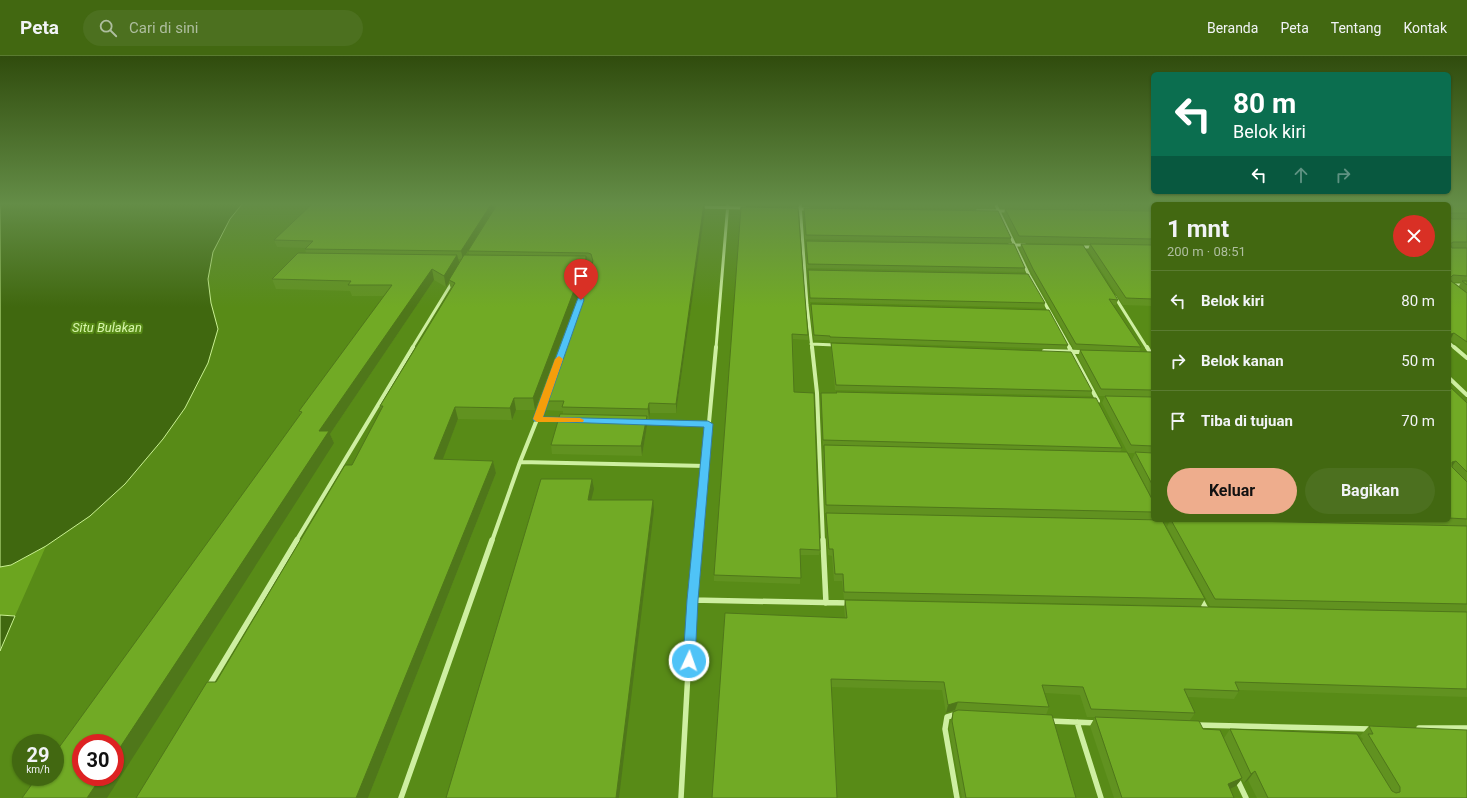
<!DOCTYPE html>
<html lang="id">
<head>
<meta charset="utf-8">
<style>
  :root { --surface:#426811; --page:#4c701f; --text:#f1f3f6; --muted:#aebe9f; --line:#5a7b31; --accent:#eead8d }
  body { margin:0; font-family:Roboto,sans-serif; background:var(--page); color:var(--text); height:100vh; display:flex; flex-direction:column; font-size:15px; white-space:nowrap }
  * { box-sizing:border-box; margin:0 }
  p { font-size:13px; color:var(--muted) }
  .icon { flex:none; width:22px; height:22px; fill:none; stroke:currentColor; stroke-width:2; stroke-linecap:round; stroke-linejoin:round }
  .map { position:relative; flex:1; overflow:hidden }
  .drawer { position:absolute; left:1151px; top:146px; width:300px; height:320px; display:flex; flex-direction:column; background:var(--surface); border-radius:6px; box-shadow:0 1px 3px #0004 }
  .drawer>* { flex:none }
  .guide { position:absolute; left:1151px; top:16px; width:300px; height:122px; border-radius:6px; box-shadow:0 1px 3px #0004; background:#0b6e4f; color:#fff; overflow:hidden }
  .speed { position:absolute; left:12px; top:678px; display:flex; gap:8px; font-size:20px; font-weight:700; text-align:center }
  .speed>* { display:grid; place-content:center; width:52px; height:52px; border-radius:50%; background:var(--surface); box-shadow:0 1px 3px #0004; line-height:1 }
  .speed small { font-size:10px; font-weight:400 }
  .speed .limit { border:6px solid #d22; background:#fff; color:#111 }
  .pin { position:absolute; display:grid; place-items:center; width:34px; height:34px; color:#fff; margin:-41px -17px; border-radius:50% 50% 50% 0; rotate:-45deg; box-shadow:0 0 4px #0007 }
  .pin .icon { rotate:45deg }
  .me { position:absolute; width:44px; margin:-22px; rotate:3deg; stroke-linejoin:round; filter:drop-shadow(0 0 3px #0008) }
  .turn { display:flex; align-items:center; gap:14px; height:84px; padding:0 16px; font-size:18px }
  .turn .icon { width:52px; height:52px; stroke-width:2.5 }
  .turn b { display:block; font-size:28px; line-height:34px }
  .lanes { display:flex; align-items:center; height:38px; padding:0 16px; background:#0003; justify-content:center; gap:20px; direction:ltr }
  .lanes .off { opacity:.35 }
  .round { display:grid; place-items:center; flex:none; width:42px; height:42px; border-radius:21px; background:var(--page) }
  .head { display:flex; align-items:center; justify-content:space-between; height:68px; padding:0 16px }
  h1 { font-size:24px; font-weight:700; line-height:30px }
  .button { display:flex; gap:8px; margin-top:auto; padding:8px 16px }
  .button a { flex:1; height:46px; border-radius:24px; background:var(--accent); color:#111; font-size:16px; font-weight:700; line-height:46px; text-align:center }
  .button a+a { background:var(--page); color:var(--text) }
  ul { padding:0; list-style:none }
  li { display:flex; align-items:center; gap:12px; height:60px; padding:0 16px; border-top:1px solid var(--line) }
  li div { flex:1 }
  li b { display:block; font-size:15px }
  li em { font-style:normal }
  header { display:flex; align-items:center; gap:24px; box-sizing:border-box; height:56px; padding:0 20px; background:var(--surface); border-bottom:1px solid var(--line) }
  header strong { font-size:19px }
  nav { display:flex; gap:22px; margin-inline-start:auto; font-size:14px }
  .search { width:280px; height:36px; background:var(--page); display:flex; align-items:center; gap:10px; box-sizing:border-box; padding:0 14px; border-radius:22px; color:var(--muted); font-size:15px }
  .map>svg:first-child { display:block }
  .green { fill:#6ca51f }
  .water { fill:#40680f; stroke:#caf193 }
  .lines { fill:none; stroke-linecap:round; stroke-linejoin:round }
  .street-far2 { stroke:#ceefa1; stroke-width:3 }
  .street-far1 { stroke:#ceefa1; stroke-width:4 }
  .street { stroke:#ceefa1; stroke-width:5.5 }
  .wall { fill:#619220; fill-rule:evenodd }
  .shaded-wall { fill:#4f771a }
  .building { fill:#71aa25; stroke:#4f771a }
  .route { fill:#4fc3f7; stroke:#337fa1 }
  .slow { fill:#f59e0b }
  .labels { text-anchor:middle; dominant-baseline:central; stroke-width:4; stroke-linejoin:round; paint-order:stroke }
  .water-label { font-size:13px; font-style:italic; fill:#d7f6ac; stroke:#588b17 }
</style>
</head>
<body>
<header>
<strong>Peta</strong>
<div class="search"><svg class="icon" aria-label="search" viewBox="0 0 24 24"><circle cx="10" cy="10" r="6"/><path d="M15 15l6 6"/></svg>Cari di sini</div>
<nav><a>Beranda</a><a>Peta</a><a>Tentang</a><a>Kontak</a></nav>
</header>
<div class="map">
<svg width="1467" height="742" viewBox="0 0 1467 742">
  <rect width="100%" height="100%" fill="#588b17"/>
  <path class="green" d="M46 490 15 560 0 559V511L11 509Z"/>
  <path class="water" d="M0 147H243L230 163 213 196 208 223 211 247 218 273 208 307 185 352 163 383 125 428 90 460 46 490 11 509 0 511Z
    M0 559 15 560 0 595Z"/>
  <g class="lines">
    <path class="street-far2" d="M800 147 807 249 812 292
      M995 147 1029 219 1070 292
      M1188 147 1190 148
      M699 151 745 152
      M793 153H809
      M977 155H1009
      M1009 189H1025
      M1079 191H1095
      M582 208H589L591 216
      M1449 229H1467
      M1115 241 1147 292
      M1449 287 1455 292
      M811 288 835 289
      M412 292 453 225
      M716 292 728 147"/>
    <path class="street-far1" d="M812 291 817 337 823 485
      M1069 291 1098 345
      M1147 291 1152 300
      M1454 291 1467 302
      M1044 295 1085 296
      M1449 322 1467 339
      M537 363 563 364
      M642 366 708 368
      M520 406 706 410
      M296 485 413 291
      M492 485 520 406 544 346
      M698 485 716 291"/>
    <path class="street" d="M823 484 826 547
      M1200 542 1207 555
      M692 544 849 547
      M209 630 297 484
      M957 658 947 661 945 673 957 742
      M1050 665 1097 667
      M1077 666 1101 742
      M1197 669 1371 673
      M1419 672H1467
      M1237 723 1246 742
      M401 742 492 484
      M681 742 692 544 698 484"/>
  </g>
  <path class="wall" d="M498 147H706L705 149H704L705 155 676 357H650L649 363H647V370L642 400 552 398 551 389 563 358V355L543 354 541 345 592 207 589 205H587L588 214 535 354H516L512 364 458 363 442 404 493 405 496 417 368 742H136L216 626 352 409 381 354 380 350 451 233 449 226 446 231 434 224 330 378 334 387 300 358 299 355 384 240H352L350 235 276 233 272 223 306 197 305 193 306 192 277 191 274 184 494 152 466 199H469L468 195ZM458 203H461L459 207Z
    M741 147H797V150L741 149Z
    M803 147H996L994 153 803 150Z
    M998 147H1186L1153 148V250L1123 249 1088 194 1090 188 1017 187 1004 159 1005 153H1001Z
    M1285 147H1467V297L1456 288 1450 284H1449V148H1286ZM1453 226H1461L1459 230Z
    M741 151 808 279V284L793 283 794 336 820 494 819 499H800V528L714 525V519Z
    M804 152 1011 182 1010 187 805 183Z
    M806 185 1025 212 1024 216 807 212Z
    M1021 188 1118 244 1116 249H1113L1141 291 1139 296H1153V444L1132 404 1135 397H1128L1102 347 1105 340H1099L1078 301 1080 294 1074 293 1032 218 1020 193Z
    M808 214 1045 247 1044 252 810 246Z
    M811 248 1068 289 1066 293 830 286V284H814L810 252Z
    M831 287 1092 335 1091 340 835 334 831 292Z
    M1449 330 1467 347V556L1210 550 1167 471 1170 464H1168H1449Z
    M821 337 1122 392 1120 396 1153 445V464L825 457 823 397 824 390H823L821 342Z
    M826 457 1205 543 1201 550 844 543 842 525H834L832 500 828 499 826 464Z
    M845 544 1467 556V641L1239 634V635L1234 643 1188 641 1195 657 1190 664 1203 673 1224 682 1230 673 1362 685 1363 683 1360 680 1369 670 1467 742H1257L1248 724 1244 727 1242 723 1236 730 1230 733 1234 742H1114L1090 670 1095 661H1087L1080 639 1045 637 1049 651 1046 659 1076 742H962L949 673 951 664 953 656 958 654H955L946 657 942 634 831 631 712 742 845 562 844 551Z"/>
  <path class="shaded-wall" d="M492 147H493L494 152 463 203 461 195Z
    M704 147 705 155 676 357V348Z
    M457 199 460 209 449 224V226L446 231 444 220Z
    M586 203 588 214 535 354 533 342Z
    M432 213 434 224 330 378 334 387 107 742H87L101 721H115V699L319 375Z
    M1454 277 1450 284H1449V282L1451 278Z
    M514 342 516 354 512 364 510 352Z
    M649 347 650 357 649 363 648 353Z
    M455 351 458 363 438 416 434 403Z
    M647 360V370L642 400 641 390Z
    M493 405 496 417 368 742H356Z
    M1456 405 1450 413 1452 406Z
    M592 423 594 433 589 453 588 444Z
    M653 444 654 454 619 742H616Z
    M958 646 955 654 946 657 948 649Z
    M1255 715 1248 724 1244 727 1251 718Z
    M1242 722 1236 730 1222 737 1228 728Z"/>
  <path class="building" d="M313 147H492L461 195 305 193 313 185 274 184Z
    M498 147H704L676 348 649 347 648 353 562 351 564 345H541L593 205 591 198 588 197 468 195Z
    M1002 147H1186L1187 148H1153V149Z
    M1295 147H1467V157H1451L1450 160 1452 163H1467V186H1453L1450 188 1452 192H1467V220L1453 219 1450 222 1451 225 1467 237V286L1454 277 1451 278 1449 276V148H1296Z
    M741 151 798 152 808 279 792 278 794 336 814 337 820 494 800 493 801 522 714 519Z
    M804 152 998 155 1011 182 806 179Z
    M1005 153 1153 155V183L1019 180Z
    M806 185 1014 188 1025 212 808 208Z
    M1021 188 1083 189 1118 244 1109 243 1141 291 1076 288 1033 213Z
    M1090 188 1153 189V243L1126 242Z
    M298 197 457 199 444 220 432 213 319 375H329L115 699V687H81V721H101L87 742H22L37 721H55V697L302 356 299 355 392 229H348L351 225 272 223Z
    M464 199 586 200V203L533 342H514L510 352 455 351 434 403 493 405 356 742H136L207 626H216L345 409H352L383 350H380L455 227 449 224Z
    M808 214 1028 218 1045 247 810 242Z
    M1462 225H1467V229Z
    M811 248 1049 254 1068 289 830 281V280L814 279Z
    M831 287 1071 296 1092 335 836 329Z
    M1080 294 1153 296V334L1101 333Z
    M1449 330 1467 347V416L1456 405 1452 406V411L1467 426V463L1449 462Z
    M836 336 1096 342 1122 392 823 384 821 337H837Z
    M1105 340 1153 341V390L1131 389Z
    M560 358 647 360 641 390 551 389Z
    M824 389 1127 396 1153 445V456L826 449Z
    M1135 396 1153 397V430Z
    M541 423H592L588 444H653L616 742H446Z
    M826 457 1162 464 1205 543 844 536 843 518H835L833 493H829Z
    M1171 464H1204L1467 470V548L1215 543Z
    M845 544 1467 556V633L1235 626 1239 635 1184 633 1195 657 1091 653 1083 631 1042 629 1049 651 958 646 948 649 944 626 831 623 837 742H712L725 557 847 562Z
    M958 654 1052 659 1076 742H966L952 665 953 656Z
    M1095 661 1199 665 1203 673 1220 674 1242 722 1228 728 1234 742H1122Z
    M1369 670 1467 674V742H1268L1255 715 1251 718 1230 673 1357 678 1392 735 1396 737 1400 736V731L1368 678H1373Z"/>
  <linearGradient id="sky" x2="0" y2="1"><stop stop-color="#304c0d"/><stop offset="0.59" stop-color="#648d47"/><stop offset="1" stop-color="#648d47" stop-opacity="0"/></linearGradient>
  <rect width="1467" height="251" fill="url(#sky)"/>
  <path class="route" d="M578 242H583L584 244 543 361 708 365 713 368 698 544 695 605 693 608 689 610 684 608 683 605 687 544 704 371 534 365 533 363Z"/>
  <path class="slow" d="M559 300 563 303 543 361 580 362 584 364 583 366H537L533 363 555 303Z"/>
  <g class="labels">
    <g class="water-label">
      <text x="107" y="271">Situ Bulakan</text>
    </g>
  </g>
</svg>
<div class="speed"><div>29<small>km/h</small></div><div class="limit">30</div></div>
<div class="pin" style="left:581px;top:244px;background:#d93025"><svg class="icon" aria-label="arrive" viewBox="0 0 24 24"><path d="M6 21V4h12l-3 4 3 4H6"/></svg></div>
<svg class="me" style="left:689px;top:605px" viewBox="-20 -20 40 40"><circle r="17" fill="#4fc3f7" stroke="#fff" stroke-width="3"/><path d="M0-11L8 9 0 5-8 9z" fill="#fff"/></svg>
<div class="guide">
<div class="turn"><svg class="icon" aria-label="left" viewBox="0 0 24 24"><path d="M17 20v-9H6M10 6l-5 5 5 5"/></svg><div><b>80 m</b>Belok kiri</div></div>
<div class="lanes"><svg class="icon" aria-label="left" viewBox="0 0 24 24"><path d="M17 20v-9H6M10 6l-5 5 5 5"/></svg><svg class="icon off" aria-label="ahead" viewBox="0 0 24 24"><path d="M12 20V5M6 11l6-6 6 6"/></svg><svg class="icon off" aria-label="right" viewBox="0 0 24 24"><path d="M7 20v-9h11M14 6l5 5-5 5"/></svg></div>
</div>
<section class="drawer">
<div class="head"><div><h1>1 mnt</h1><p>200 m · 08:51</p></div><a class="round" style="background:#d93025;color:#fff"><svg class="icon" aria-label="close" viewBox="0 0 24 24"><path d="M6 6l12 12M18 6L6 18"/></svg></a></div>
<ul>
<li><svg class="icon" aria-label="left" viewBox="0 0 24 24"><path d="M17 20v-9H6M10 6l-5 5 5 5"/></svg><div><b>Belok kiri</b></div><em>80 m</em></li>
<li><svg class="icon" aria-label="right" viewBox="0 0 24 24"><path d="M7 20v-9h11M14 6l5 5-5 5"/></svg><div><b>Belok kanan</b></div><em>50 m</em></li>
<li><svg class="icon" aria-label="arrive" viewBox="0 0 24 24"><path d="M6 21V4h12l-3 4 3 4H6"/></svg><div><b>Tiba di tujuan</b></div><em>70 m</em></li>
</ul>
<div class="button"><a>Keluar</a><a>Bagikan</a></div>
</section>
</div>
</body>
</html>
